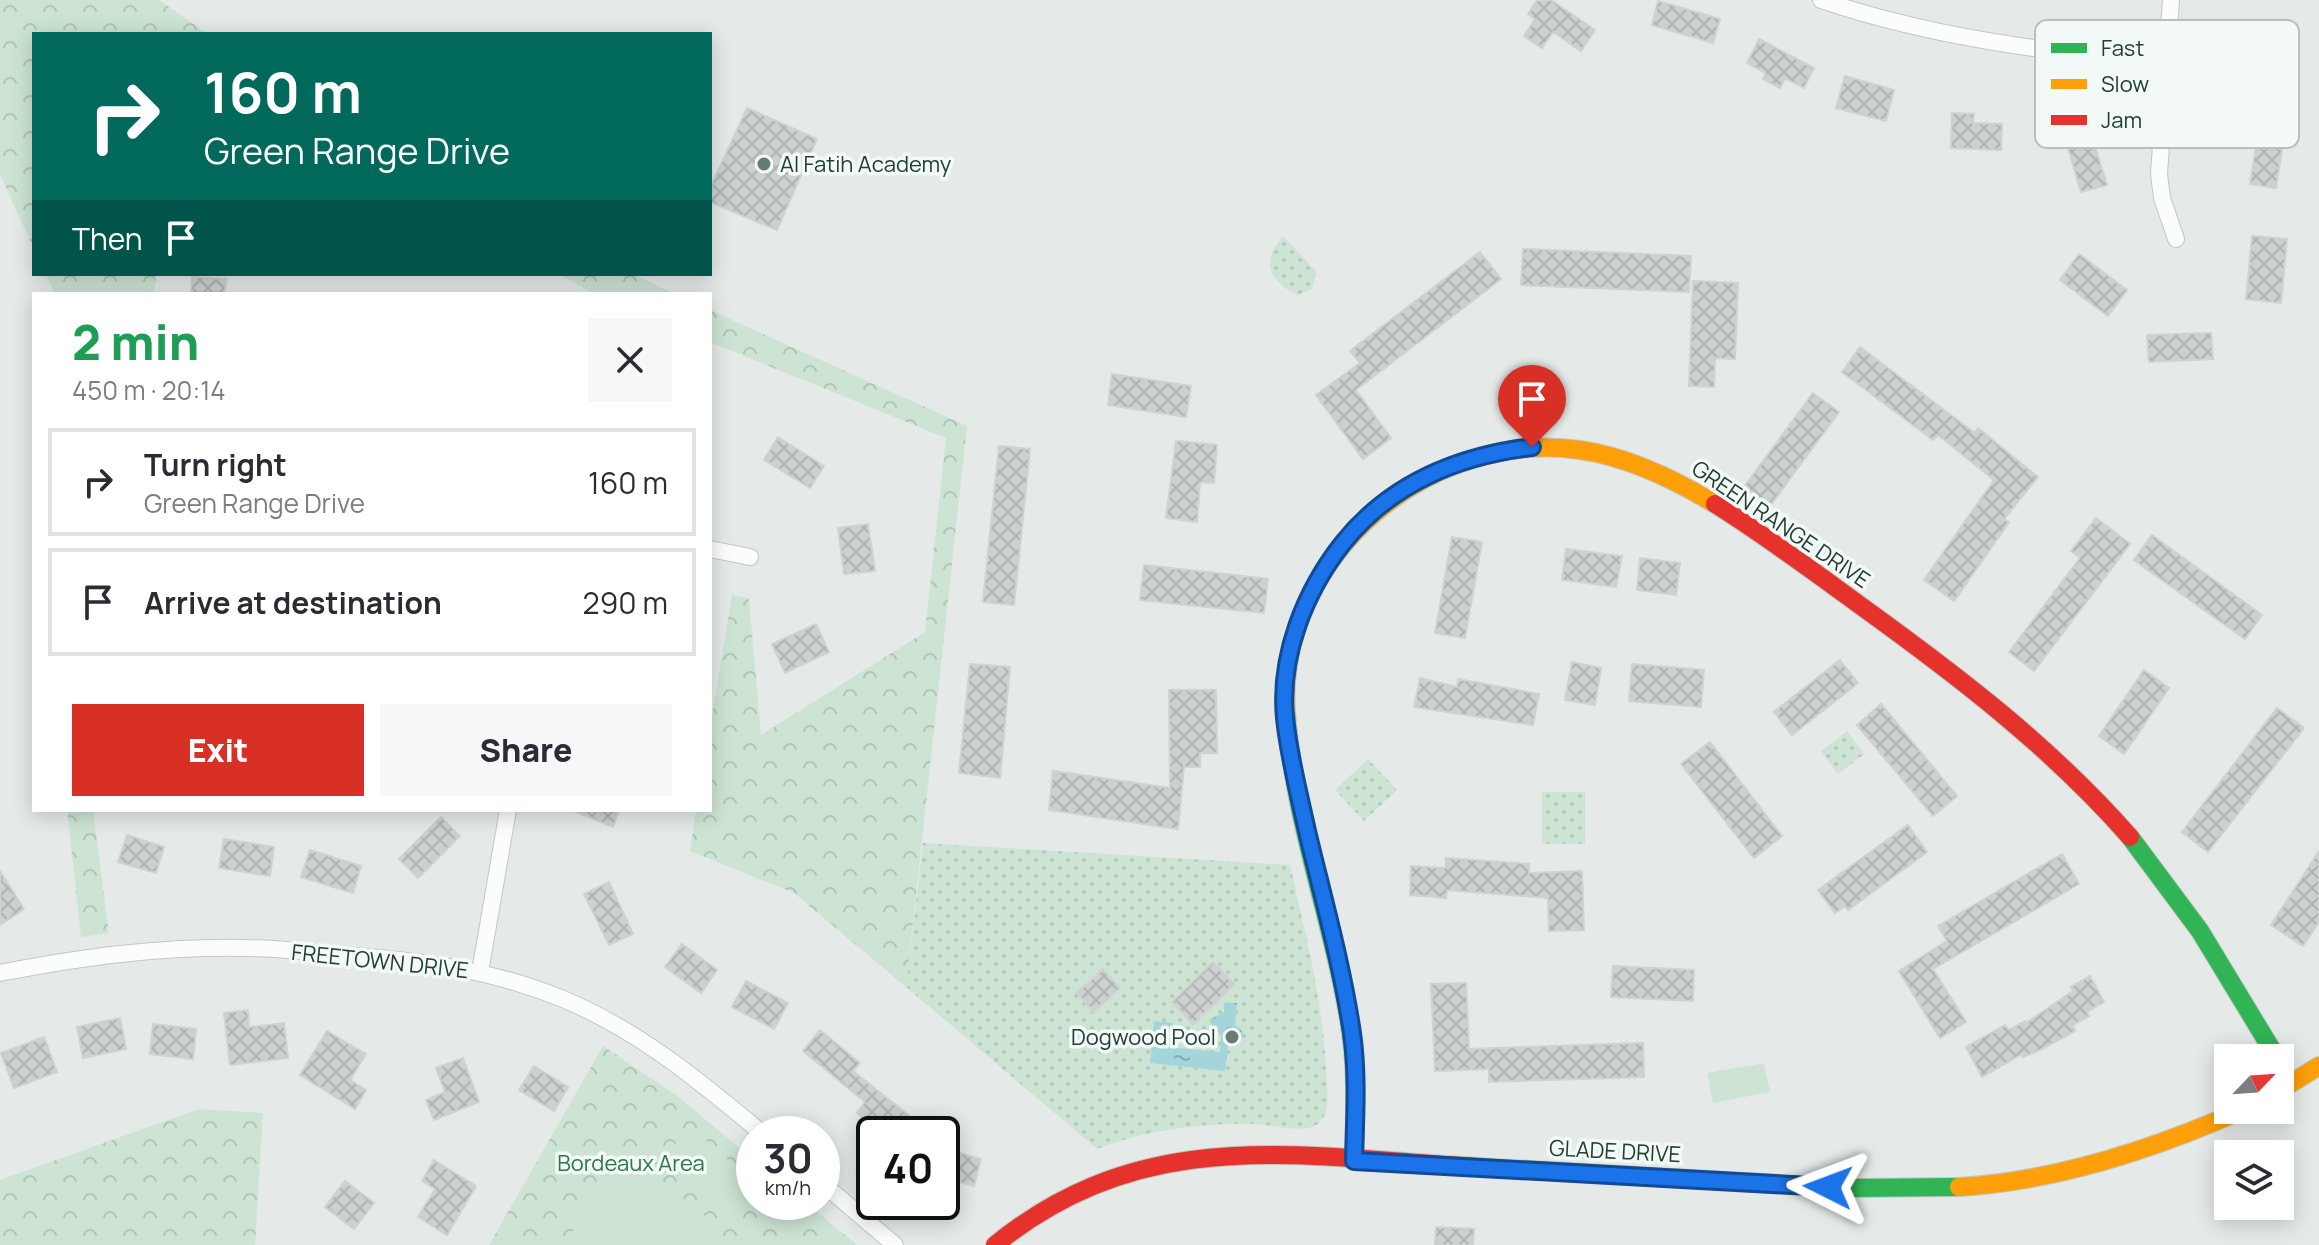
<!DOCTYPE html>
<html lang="en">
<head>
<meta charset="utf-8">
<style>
  :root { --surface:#fff; --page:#f7f7f7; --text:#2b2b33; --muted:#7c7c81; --line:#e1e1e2; --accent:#d93025 }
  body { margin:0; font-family:Manrope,sans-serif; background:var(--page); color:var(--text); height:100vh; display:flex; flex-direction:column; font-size:30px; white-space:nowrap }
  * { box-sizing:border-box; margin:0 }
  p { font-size:26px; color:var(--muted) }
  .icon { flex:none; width:44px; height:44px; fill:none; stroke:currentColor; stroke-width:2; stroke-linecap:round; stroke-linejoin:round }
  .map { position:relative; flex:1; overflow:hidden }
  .panel { position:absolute; left:32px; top:292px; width:680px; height:520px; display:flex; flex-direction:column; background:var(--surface); border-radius:0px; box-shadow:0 4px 20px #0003 }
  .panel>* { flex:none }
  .guide { position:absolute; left:32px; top:32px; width:680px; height:244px; border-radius:0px; box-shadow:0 4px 20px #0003; background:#00695c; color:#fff; overflow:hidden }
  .needle { width:52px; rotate:65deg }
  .buttons { position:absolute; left:2214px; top:1044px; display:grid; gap:16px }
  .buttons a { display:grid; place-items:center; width:80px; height:80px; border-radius:0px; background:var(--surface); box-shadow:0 4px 20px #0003; font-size:40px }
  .speed { position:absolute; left:736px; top:1116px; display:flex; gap:16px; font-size:40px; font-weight:700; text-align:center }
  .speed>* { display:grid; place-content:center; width:104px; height:104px; border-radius:50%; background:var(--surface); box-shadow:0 4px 20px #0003; line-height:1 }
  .speed small { font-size:20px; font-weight:400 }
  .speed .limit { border:4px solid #111; border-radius:12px; background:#fff; color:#111 }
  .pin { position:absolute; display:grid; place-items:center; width:68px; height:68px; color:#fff; margin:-82px -34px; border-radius:50% 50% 50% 0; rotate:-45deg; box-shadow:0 0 8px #0007 }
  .pin .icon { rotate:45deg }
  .me { position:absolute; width:88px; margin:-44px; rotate:273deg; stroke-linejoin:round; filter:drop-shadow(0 0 6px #0008) }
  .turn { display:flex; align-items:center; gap:28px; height:168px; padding:0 40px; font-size:36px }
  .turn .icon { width:104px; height:104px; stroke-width:2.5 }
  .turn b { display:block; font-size:56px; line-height:68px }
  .then { display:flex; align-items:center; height:76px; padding:0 40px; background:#0003; gap:16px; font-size:30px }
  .round { display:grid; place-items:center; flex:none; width:84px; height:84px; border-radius:0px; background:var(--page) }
  .summary { display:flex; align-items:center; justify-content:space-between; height:136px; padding:0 40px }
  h1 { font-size:48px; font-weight:800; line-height:60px; color:#1e9e55 }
  .cta { display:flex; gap:16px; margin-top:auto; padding:16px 40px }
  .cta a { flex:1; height:92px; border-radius:0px; background:var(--accent); color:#fff; font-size:32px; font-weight:800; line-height:92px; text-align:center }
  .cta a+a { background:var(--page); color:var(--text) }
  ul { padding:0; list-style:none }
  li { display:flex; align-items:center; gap:24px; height:108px; margin:0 16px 12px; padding:0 24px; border:4px solid var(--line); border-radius:0px }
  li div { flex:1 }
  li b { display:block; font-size:30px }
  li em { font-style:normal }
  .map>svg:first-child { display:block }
  .green { fill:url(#green-dots) }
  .forest { fill:url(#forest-crowns) }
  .pitch { fill:#cde4d4 }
  .water { fill:url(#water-ripples) }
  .building { fill:url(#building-cross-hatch); stroke:#cdd3d1; stroke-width:2 }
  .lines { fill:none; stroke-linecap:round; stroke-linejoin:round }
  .street-casing { stroke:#c2c7c5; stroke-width:18 }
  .fast-casing { stroke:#c0c8c5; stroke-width:20 }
  .slow-casing { stroke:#c0c8c5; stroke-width:20 }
  .jam-casing { stroke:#c0c8c5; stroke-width:20 }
  .street { stroke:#fbfcfc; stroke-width:16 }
  .fast { stroke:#30b455; stroke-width:18 }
  .slow { stroke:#ff9f0a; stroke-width:18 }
  .jam { stroke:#e5322d; stroke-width:18 }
  .route-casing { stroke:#114b97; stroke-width:20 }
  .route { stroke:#1a73e8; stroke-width:14 }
  .poi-dot { fill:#667b74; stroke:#f3f9f6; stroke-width:3 }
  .labels { text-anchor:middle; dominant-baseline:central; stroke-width:7; stroke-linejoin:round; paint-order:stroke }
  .poi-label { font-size:22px; fill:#213f36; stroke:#f3f9f6; text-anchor:start }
  .street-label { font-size:22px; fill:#213f36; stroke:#f3f9f6 }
  .park-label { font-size:22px; fill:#2a7844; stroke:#f3f9f6 }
  .key { fill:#f3f9f6; stroke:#b4c1bc; stroke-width:2 }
  .key-label { font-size:22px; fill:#213f36 }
</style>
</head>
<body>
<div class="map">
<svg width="2319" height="1245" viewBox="0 0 2319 1245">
  <defs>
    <pattern id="green-dots" width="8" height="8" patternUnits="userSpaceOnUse" patternTransform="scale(2)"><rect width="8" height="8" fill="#cde4d4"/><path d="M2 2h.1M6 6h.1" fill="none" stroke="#b0c5b7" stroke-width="1.8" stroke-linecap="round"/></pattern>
    <pattern id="forest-crowns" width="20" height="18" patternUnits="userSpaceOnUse" patternTransform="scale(2)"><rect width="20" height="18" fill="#cde4d4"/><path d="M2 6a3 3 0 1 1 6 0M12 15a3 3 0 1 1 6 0" fill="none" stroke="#b0c5b7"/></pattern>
    <pattern id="water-ripples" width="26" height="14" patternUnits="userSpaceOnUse" patternTransform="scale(2)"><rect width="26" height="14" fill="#a4d5da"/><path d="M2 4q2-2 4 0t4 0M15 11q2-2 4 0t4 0" fill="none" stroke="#85aeb2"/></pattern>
    <pattern id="building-cross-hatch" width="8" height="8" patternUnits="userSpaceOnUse" patternTransform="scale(2)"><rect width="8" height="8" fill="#ccd1cf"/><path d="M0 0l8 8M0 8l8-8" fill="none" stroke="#afb4b2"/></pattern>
  </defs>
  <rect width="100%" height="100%" fill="#e5eae8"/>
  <path class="green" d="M1283 236 1316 271 1312 289 1298 295C1282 289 1264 272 1272 253 1274 247 1280 241 1283 236Z
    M1847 731 1864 754 1838 774 1821 751Z
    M1368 759 1397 790 1364 821 1335 790Z
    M1542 792H1585V844H1542Z
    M923 843 1290 865C1305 933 1323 1001 1326 1070 1326 1082 1329 1096 1327 1107 1326 1115 1321 1123 1314 1126 1300 1133 1269 1124 1253 1124 1200 1123 1146 1130 1097 1149L906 987Z"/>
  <path class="forest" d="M0 0H159L208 34H34V249L0 175Z
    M46 274H156L154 294H55Z
    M559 274H633L675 294H594Z
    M710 310 967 426 906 987 794 893 690 851 696 810H710V728L732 595 749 598 761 735 925 632 946 438 710 342Z
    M67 810H93L109 933 81 937Z
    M603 1046 676 1095 754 1160V1202H805L857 1245H489Z
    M199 1109 263 1113 255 1245H0V1180Z"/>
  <path class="pitch" d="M1764 1063 1770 1092 1713 1103 1707 1073Z
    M690 1127 754 1182V1186L734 1211 668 1153Z
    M631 1157 724 1231 714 1245H564L616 1159Z"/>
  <path class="water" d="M1224 1003H1237L1235 1025 1240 1028 1243 1034 1240 1040 1228 1046 1225 1071 1150 1063 1154 1021 1173 1023 1170 1047 1220 1052 1221 1036 1210 1023 1213 1018 1224 1012Z"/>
  <path class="building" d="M1537 0H1551L1595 30 1581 51 1553 32 1542 48 1524 36 1535 19 1528 14Z
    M1658 1 1720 19 1713 43 1652 25Z
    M1759 39 1814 68 1804 88 1785 78 1780 88 1763 79 1766 73 1747 63Z
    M1845 76 1894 90 1886 121 1836 108Z
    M747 108 817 139 777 230 710 202V188Z
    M1952 113 1974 114 1973 123 2002 124 2001 150 1951 148Z
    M2088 124 2107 185 2081 192 2063 131Z
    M2258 133 2284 137 2276 188 2250 184Z
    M2252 236 2287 239 2281 303 2246 299Z
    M1523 249 1691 256 1689 292 1521 285Z
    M1480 252 1501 279 1356 390 1391 438 1363 459 1316 395 1360 363 1350 351Z
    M2079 254 2127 290 2108 316 2060 280Z
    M192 277 226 279 225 294H191Z
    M1693 281 1738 283 1735 359 1715 358 1714 387 1689 386Z
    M2211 333 2213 359 2149 362 2147 335Z
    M1860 347 1975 433 1978 428 2038 477 2004 519 2009 522 1954 601 1924 580 1994 480 1938 435 1933 440 1842 372Z
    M1112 374 1191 386 1186 417 1108 405Z
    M1813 393 1839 412 1770 506 1744 487Z
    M778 437 824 466 810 488 764 460Z
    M1176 441 1217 445 1214 483 1200 482 1197 522 1166 518Z
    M999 446 1030 449 1014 605 983 602Z
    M2096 518 2130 544 2034 671 2009 652 2080 558 2071 551Z
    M868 524 875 571 844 574 838 528Z
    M2152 535 2262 615 2245 639 2134 560Z
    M1452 537 1482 542 1465 638 1435 633Z
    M1566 549 1622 556 1616 587 1562 580Z
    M1640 558 1680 563 1676 595 1637 590Z
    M1144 565 1268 579 1264 613 1140 600Z
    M816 624 829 652 785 673 772 644Z
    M1840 660 1858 683 1792 735 1774 712Z
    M1572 662 1601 668 1595 705 1565 700Z
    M970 664 1010 667 1000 778 959 773Z
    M1632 664 1704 670 1701 707 1629 701Z
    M2144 670 2169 688 2124 754 2099 736Z
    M1420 678 1457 687 1458 679 1539 694 1533 725 1414 707Z
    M1169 690H1216L1217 753H1200V767H1184L1178 829 1049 810 1053 771 1170 788Z
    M1881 704 1957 796 1933 816 1857 725Z
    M2277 708 2304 728 2208 852 2182 832Z
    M1710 742 1782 836 1754 858 1681 764Z
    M572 810H619L613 827Z
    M441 817 460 836 418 878 399 859Z
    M1908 825 1927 852 1848 910 1845 906 1835 913 1818 890Z
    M127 835 164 847 156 873 118 862Z
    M224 839 274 847 270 876 219 868Z
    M310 850 361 866 353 893 301 877Z
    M2319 851V922L2303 946 2271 925Z
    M2062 854 2079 884 1933 969 1966 1022 1940 1038 1899 971 1947 941 1938 926Z
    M1446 858 1529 864V873L1582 871 1584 930 1549 931 1548 898 1447 890 1446 898 1410 895 1411 866 1446 868Z
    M0 871 24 909 0 925Z
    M609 882 633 934 609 945 584 894Z
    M682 944 717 970 701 993 665 967Z
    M1213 962 1234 984 1193 1024 1172 1002Z
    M1613 966 1694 970 1693 1001 1611 997Z
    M1103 969 1120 988 1093 1012 1077 993Z
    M2090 976 2104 1002 2087 1012 2089 1016 2073 1025 2075 1031 2040 1050 2023 1057 2022 1054 1982 1077 1966 1047 2005 1025 2009 1030 2025 1021 2026 1023 2073 991 2071 987Z
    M746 981 788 1003 774 1029 732 1007Z
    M1466 983 1469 1049 1643 1043 1644 1077 1489 1082V1069L1435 1071 1431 984Z
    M248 1010 249 1027 284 1023 288 1058 230 1065 224 1013Z
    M120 1018 126 1049 83 1058 77 1027Z
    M153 1024 196 1029 193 1059 150 1054Z
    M820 1030 860 1063 853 1071 912 1118 900 1134H884L857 1113 865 1102 803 1051Z
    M327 1031 366 1054 350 1080 366 1090 355 1109 300 1075Z
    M44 1037 57 1072 14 1088 1 1053Z
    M463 1058 479 1102 434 1120 426 1100 445 1092 436 1068Z
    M534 1066 568 1087 554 1111 519 1090Z
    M942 1148 981 1159 974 1186 942 1177Z
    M434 1160 476 1186 447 1235 418 1217 435 1189 422 1181Z
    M345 1181 374 1203 354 1229 325 1207Z
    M1436 1227 1474 1229 1473 1245H1435Z"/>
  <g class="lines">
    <g class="street-casing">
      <path id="street" d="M1821 0C1933 38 2049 52 2166 63
        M2171 0 2159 174 2162 198 2176 239
        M710 549 750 557
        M480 972 508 810
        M0 973C82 957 163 946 247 948 279 948 312 953 344 955 421 961 490 969 563 999 638 1030 701 1082 763 1134
        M822 1183 895 1245"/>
    </g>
    <g class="fast-casing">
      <path id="fast" d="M1286 710C1293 820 1335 925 1351 1033 1357 1076 1355 1118 1354 1161
        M2130 837 2200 931 2277 1058
        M1477 1167 1851 1188 1959 1187"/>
    </g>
    <g class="slow-casing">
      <path id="slow" d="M1286 710C1277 556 1431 428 1580 450 1629 457 1674 479 1715 504
        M2280 1090 2319 1066
        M1959 1187C2057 1181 2152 1150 2242 1110"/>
    </g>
    <g class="jam-casing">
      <path id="jam" d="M1715 504C1766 536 1813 571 1861 606 1958 676 2051 747 2130 837
        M995 1245C1145 1123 1299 1157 1477 1167"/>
    </g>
    <use href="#street" class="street"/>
    <use href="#fast" class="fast"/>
    <use href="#slow" class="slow"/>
    <use href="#jam" class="jam"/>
  </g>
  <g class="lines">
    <g class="route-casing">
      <path id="route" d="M1532 447C1457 456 1391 483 1343 543 1305 591 1279 656 1285 718 1289 757 1299 794 1307 831 1323 898 1342 965 1352 1033 1358 1075 1355 1118 1354 1161L1828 1187"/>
    </g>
    <use href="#route" class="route"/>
  </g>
  <g class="poi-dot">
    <circle cx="764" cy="164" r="8"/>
    <circle cx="1232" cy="1037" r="8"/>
  </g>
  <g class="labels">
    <g class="poi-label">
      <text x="780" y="164">Al Fatih Academy</text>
      <text x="1216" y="1037" text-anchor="end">Dogwood Pool</text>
    </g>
    <g class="street-label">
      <text transform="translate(1781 524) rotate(34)">GREEN RANGE DRIVE</text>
      <text transform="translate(380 961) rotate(6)">FREETOWN DRIVE</text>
      <text transform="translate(1615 1151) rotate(3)">GLADE DRIVE</text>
    </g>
    <g class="park-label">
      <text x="631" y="1163">Bordeaux Area</text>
    </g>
  </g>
  <rect x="2035" y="20" width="264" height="128" rx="12" class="key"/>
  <rect x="2051" y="43" width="36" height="10" fill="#30b455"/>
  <rect x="2051" y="79" width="36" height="10" fill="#ff9f0a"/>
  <rect x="2051" y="115" width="36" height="10" fill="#e5322d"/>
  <g class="key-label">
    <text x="2101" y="56">Fast</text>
    <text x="2101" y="92">Slow</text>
    <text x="2101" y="128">Jam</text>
  </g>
</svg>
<div class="buttons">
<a><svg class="needle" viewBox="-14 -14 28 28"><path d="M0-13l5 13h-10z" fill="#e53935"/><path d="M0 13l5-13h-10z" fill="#7c7c81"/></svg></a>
<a><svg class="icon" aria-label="layers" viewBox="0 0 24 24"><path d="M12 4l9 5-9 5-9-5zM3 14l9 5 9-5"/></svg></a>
</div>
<div class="speed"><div>30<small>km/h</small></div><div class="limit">40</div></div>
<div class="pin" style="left:1532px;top:447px;background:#d93025"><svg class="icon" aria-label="arrive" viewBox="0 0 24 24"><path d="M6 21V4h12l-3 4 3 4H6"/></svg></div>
<svg class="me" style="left:1828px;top:1187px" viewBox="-20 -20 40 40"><path d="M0-17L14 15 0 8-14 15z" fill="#1a73e8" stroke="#fff" stroke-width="4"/></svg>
<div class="guide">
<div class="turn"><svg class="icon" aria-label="right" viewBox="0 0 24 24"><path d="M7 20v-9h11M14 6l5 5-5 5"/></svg><div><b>160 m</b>Green Range Drive</div></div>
<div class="then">Then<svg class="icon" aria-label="arrive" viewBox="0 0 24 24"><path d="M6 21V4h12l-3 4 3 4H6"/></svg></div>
</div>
<section class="panel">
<div class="summary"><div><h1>2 min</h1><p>450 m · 20:14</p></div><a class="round"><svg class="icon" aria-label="close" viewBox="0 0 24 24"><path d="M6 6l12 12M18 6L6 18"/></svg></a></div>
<ul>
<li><svg class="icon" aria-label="right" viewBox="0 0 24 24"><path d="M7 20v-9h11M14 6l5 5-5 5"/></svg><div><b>Turn right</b><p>Green Range Drive</p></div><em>160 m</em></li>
<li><svg class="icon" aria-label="arrive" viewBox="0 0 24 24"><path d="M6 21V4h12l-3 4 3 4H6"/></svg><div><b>Arrive at destination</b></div><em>290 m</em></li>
</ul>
<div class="cta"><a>Exit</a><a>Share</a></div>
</section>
</div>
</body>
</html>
